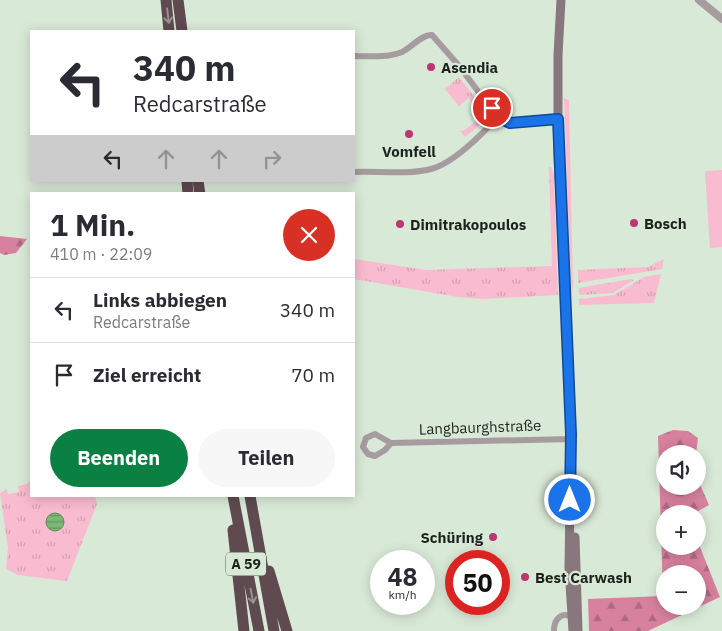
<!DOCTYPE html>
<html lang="de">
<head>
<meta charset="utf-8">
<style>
  :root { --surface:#fff; --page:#f7f7f7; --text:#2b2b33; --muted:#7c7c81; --line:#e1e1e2; --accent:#0b8043 }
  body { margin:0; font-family:"IBM Plex Sans",sans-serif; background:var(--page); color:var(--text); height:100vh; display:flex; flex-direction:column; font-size:19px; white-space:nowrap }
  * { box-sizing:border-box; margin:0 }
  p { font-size:16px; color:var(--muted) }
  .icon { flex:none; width:28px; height:28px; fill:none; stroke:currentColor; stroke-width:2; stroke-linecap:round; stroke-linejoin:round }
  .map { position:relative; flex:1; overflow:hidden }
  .sheet { position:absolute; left:30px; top:192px; width:325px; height:305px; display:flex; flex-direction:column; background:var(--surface); border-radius:0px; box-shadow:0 2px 12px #0003 }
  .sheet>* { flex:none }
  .guide { position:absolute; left:30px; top:30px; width:325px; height:152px; border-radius:0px; box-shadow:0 2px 12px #0003; background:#fff; color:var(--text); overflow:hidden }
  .tools { position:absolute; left:656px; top:445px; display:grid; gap:10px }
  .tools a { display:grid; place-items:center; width:50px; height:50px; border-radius:50%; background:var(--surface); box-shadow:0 2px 12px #0003; font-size:25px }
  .speed { position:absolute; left:370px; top:550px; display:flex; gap:10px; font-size:25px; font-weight:700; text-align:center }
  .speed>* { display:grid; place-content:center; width:65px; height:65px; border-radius:50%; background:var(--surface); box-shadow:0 2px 12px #0003; line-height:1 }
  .speed small { font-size:12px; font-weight:400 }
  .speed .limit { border:8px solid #d22; background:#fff; color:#111 }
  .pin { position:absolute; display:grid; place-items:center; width:42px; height:42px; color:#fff; margin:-21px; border:2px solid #fff; border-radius:50%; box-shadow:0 1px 5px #0007 }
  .me { position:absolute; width:55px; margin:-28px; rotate:0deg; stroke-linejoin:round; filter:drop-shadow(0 0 4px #0008) }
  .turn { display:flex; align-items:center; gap:18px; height:105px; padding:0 20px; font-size:22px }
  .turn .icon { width:65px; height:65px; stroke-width:2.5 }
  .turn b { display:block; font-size:35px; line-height:42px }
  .lanes { display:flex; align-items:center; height:48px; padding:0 20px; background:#0003; justify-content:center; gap:25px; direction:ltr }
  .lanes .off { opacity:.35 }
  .round { display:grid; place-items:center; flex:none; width:52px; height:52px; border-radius:26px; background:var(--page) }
  .summary { display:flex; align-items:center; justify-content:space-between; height:85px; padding:0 20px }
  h1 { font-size:30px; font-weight:700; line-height:38px }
  .primary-button { display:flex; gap:10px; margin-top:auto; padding:10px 20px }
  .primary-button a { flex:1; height:58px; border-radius:30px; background:var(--accent); color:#fff; font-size:20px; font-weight:700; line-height:58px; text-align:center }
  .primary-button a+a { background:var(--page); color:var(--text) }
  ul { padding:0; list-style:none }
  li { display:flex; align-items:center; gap:15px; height:65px; padding:0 20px; border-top:1px solid var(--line) }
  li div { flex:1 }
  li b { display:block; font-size:19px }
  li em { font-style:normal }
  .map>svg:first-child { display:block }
  .grass { fill:url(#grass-tufts) }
  .forest { fill:url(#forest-firs); fill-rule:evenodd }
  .green { fill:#f9bbcf }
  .water { fill:url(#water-rules); stroke:#608b5b }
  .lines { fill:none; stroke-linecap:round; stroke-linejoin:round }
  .minor { stroke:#a69b9e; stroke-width:6 }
  .tertiary { stroke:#a69b9e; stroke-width:8 }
  .secondary { stroke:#88787d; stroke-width:9 }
  .motorway { stroke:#5f4a50; stroke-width:11 }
  .oneway { stroke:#96928d }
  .route-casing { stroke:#114b97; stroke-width:12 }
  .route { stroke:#1a73e8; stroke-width:9 }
  .poi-dot { fill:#be3572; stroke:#d9e9d7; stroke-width:2 }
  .labels { text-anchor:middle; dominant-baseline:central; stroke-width:4.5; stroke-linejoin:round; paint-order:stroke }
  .shield { fill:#d9e9d7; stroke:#555e54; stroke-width:1 }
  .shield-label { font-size:14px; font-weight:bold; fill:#1d231c }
  .poi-label { font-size:15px; font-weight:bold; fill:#1d231c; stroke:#d9e9d7; text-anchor:start }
  .street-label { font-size:15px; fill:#1d231c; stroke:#d9e9d7 }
</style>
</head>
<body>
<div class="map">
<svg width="722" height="631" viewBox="0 0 722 631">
  <defs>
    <pattern id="grass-tufts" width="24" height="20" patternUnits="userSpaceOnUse" patternTransform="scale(1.25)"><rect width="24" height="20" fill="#f9bbcf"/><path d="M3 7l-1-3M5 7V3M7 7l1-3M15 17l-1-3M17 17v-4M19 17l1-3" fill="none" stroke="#d5a0b1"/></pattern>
    <pattern id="forest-firs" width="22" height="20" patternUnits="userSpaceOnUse" patternTransform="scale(1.25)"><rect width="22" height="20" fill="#d8819f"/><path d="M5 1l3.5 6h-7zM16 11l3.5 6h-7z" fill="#af6981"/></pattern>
    <pattern id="water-rules" width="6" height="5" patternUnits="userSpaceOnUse" patternTransform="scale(1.25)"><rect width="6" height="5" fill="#7cb776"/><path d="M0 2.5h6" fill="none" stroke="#659460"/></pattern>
  </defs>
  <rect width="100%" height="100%" fill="#d9e9d7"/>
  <path class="grass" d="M459 77 483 108C489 122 474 129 465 137L460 131 465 130 483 115 469 98 459 106 445 89Z
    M564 98 569 100 573 294 571 285Z
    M549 167H551L554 176 558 295 483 299 458 297 354 279V259L426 270 552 266Z
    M664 259 662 269 578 283V270L648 267Z
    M661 274 654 303 579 305V299L614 295 644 277Z
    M631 279 634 280 613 293 579 295V288Z
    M31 480V496H95L97 504 67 581 18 575 6 569 8 548 0 493 7 489 8 494 19 492 18 486 27 484Z"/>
  <path class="forest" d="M0 236 27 239 16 253 4 255 0 253Z
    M673 430 688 431 698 438 696 454H665V486H698V480L709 505 693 514H665V546H698V542L720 597 648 631H589L588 599 663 596 658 436ZM665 574H698V606H665Z"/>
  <path class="green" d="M722 170V247L710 248 705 171Z"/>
  <path class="water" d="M46 522a9 9 0 1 1 18 0a9 9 0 1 1-18 0Z"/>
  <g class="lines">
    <path class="minor" d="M354 56C369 56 387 58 402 52 411 48 422 34 432 35L460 67 497 117 510 123 558 119
      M354 172C379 171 407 175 431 169 452 164 483 134 497 117
      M391 443 385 450 375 456 368 454 363 447 366 438 375 434 391 443 571 439
      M554 631C554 618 563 610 574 619"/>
    <path class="tertiary" d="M699 0 722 19"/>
    <path class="secondary" d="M561 0 558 55V154L571 434 569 568 573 631
      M575 537 578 631"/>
    <path class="motorway" d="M166 0 169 31
      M178 0 182 31
      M187 181 188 194
      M198 181 200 194
      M233 496 259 631
      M250 496 274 631
      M233 530 244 631
      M269 571 287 631"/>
  </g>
  <defs><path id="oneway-shaft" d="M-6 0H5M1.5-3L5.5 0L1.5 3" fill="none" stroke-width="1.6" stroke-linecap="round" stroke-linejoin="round" transform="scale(1.25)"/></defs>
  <g class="oneway">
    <use href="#oneway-shaft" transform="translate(168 16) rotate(83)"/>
    <use href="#oneway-shaft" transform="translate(252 596) rotate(79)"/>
  </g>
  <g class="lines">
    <g class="route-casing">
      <path id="route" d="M492 108 497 117 510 123 558 119 571 434 570 500"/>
    </g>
    <use href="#route" class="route"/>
  </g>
  <g class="poi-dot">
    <circle cx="431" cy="67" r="5"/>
    <circle cx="409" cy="134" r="5"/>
    <circle cx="634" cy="223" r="5"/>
    <circle cx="400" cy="224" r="5"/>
    <circle cx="493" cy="537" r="5"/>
    <circle cx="525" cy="577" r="5"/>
  </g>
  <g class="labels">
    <rect class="shield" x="226" y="552.5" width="40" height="23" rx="4"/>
    <g class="shield-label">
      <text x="246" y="564">A 59</text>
    </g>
    <g class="poi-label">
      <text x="441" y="67">Asendia</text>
      <text x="409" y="151" text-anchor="middle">Vomfell</text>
      <text x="644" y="223">Bosch</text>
      <text x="410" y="224">Dimitrakopoulos</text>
      <text x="483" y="537" text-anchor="end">Schüring</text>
      <text x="535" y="577">Best Carwash</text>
    </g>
    <g class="street-label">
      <text transform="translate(480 427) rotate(-2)">Langbaurghstraße</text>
    </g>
  </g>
</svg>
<div class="tools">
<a><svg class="icon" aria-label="sound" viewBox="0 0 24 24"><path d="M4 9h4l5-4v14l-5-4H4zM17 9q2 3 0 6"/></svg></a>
<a>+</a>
<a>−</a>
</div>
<div class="speed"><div>48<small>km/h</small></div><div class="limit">50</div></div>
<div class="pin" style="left:492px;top:108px;background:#d93025"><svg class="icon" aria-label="arrive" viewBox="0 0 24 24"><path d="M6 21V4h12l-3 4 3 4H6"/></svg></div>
<svg class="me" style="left:570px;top:500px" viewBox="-20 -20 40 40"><circle r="17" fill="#1a73e8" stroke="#fff" stroke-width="3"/><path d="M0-11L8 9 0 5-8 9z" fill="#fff"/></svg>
<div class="guide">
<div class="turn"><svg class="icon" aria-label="left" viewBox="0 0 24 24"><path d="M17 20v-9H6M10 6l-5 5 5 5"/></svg><div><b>340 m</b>Redcarstraße</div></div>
<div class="lanes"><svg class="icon" aria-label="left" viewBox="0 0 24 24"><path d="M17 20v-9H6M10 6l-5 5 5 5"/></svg><svg class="icon off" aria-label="ahead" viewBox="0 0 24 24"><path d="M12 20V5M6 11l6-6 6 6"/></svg><svg class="icon off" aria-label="ahead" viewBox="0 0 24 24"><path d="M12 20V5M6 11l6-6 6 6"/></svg><svg class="icon off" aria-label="right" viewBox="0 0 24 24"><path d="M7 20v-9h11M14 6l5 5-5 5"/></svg></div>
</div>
<section class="sheet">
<div class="summary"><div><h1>1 Min.</h1><p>410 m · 22:09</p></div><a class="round" style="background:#d93025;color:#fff"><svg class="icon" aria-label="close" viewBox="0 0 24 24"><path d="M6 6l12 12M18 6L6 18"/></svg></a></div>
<ul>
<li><svg class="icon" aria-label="left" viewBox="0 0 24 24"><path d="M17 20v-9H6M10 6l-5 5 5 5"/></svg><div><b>Links abbiegen</b><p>Redcarstraße</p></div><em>340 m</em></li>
<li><svg class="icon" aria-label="arrive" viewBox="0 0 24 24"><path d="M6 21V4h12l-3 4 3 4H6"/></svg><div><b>Ziel erreicht</b></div><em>70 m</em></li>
</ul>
<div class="primary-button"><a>Beenden</a><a>Teilen</a></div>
</section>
</div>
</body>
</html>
